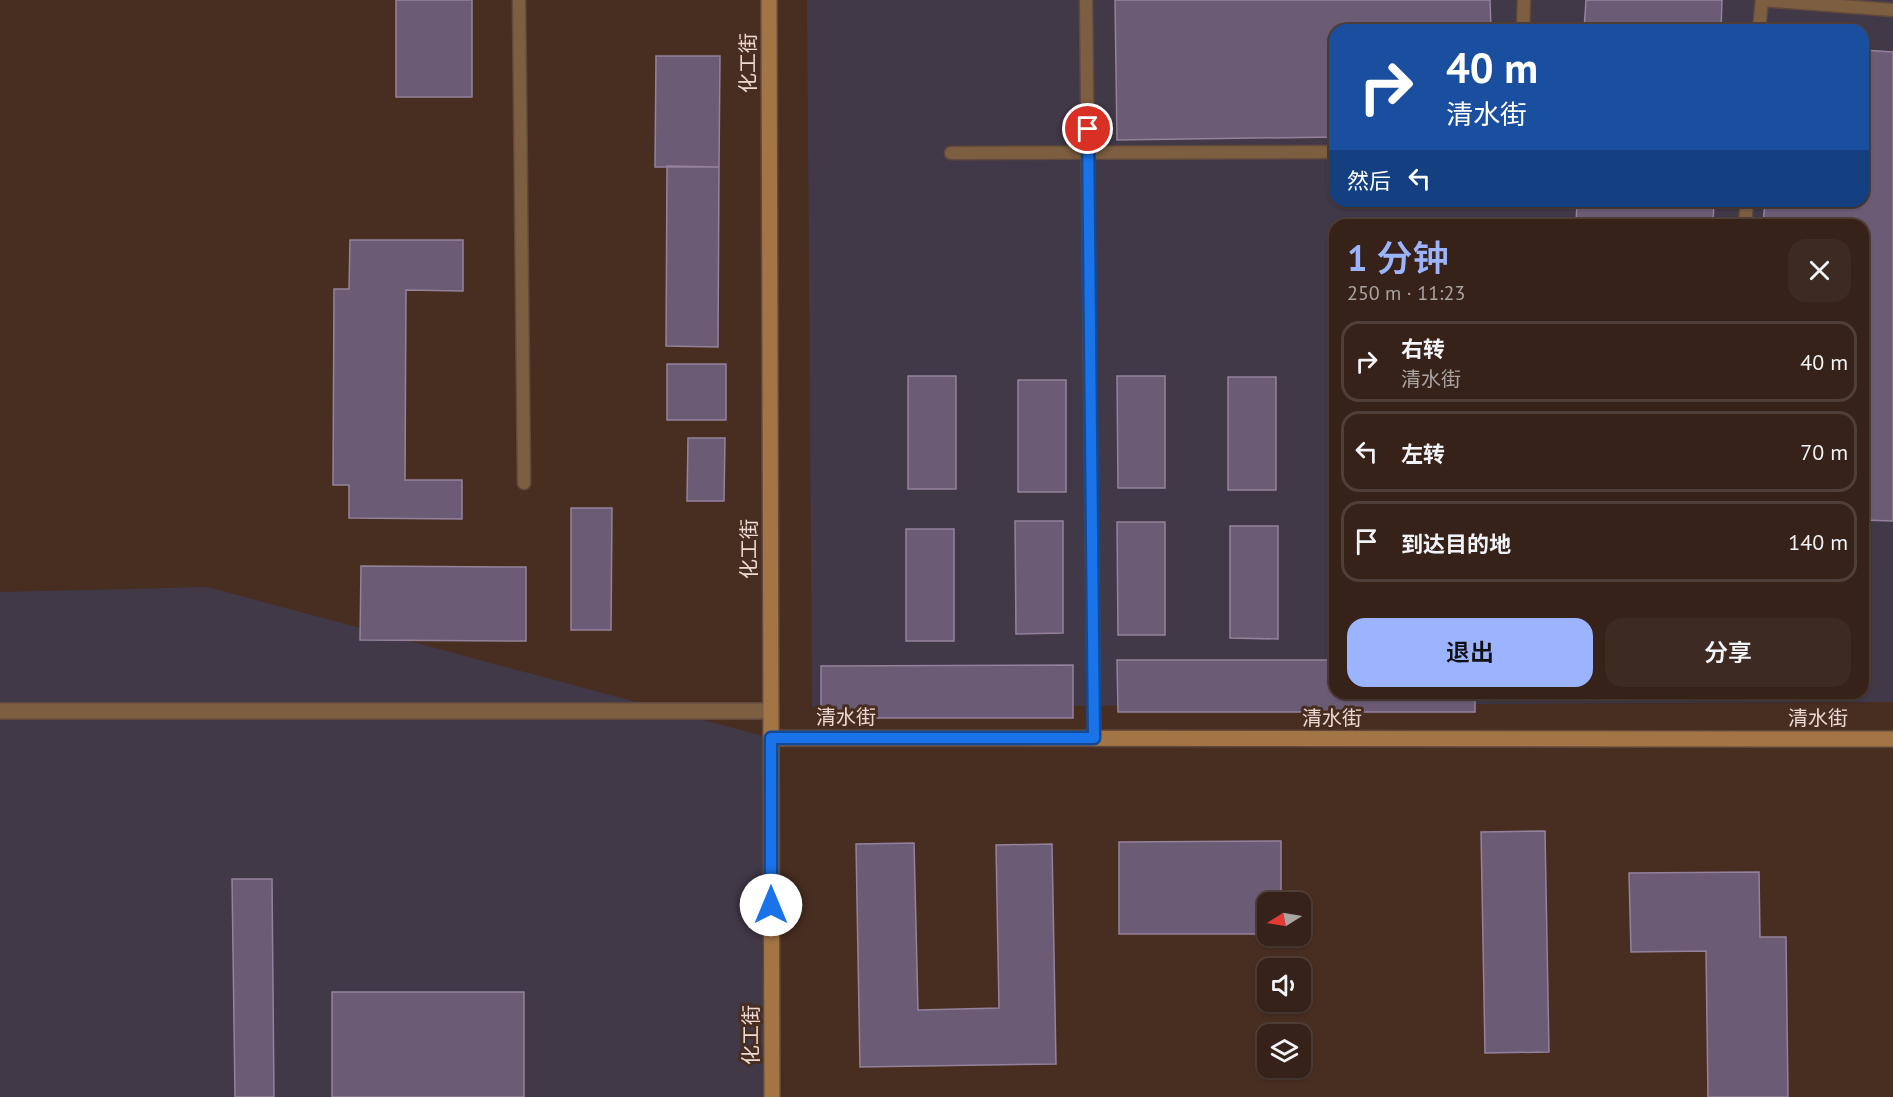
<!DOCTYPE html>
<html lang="zh">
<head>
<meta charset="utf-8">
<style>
  :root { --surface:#362219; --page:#3d2a22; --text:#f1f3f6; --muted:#aaa4a2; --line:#503f38; --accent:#9cb4fd }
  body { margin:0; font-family:"PT Sans","Noto Sans SC",sans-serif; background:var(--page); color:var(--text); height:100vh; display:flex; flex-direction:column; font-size:22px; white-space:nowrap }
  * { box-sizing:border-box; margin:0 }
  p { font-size:20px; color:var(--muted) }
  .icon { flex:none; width:33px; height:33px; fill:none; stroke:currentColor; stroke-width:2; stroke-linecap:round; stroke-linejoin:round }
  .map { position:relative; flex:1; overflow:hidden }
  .details { position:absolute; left:1329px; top:219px; width:540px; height:480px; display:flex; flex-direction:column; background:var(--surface); border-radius:18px; box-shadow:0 2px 4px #0004,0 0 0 2px var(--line) }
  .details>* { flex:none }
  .top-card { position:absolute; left:1329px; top:24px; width:540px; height:183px; border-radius:18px; box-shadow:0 2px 4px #0004,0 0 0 2px var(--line); background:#1a4fa0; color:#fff; overflow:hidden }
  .needle { width:39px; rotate:259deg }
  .fabs { position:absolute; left:1257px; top:892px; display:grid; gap:12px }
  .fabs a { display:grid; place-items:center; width:54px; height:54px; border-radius:12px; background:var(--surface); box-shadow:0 2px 4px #0004,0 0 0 2px var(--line); font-size:30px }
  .pin { position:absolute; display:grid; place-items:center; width:51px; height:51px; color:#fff; margin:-26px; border:3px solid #fff; border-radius:50%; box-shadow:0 2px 6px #0007 }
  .me { position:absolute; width:66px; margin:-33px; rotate:0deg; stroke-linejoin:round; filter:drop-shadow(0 0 4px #0008) }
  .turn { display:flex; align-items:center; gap:21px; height:126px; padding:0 18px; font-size:27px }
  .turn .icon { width:78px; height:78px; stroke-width:2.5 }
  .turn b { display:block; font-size:42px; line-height:51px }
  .then { display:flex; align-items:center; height:57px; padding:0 18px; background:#0003; gap:12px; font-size:22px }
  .round { display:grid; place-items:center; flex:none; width:63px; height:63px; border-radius:18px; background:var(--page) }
  .summary { display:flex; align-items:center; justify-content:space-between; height:102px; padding:0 18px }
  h1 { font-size:36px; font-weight:600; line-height:45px; color:var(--accent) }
  .button { display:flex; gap:12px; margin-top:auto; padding:12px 18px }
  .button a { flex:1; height:69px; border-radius:18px; background:var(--accent); color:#111; font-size:24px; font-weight:600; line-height:69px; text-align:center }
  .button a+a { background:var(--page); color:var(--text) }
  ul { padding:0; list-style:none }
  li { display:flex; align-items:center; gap:18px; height:81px; margin:0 12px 9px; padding:0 6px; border:3px solid var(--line); border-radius:18px }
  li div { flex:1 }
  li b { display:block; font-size:22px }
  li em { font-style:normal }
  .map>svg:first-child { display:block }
  .industrial { fill:#413848; fill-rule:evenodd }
  .building { fill:#6c5b75; stroke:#94829d; stroke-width:1.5 }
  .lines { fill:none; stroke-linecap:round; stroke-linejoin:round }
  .lane-casing { stroke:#62493d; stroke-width:15 }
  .street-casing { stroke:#62493d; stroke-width:18 }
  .secondary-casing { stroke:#62493d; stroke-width:18 }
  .lane { stroke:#7c5e40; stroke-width:12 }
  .street { stroke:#7c5e40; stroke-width:15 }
  .secondary { stroke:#a37544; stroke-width:15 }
  .route-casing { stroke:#114b97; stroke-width:15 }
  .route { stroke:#1a73e8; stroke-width:10 }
  .labels { text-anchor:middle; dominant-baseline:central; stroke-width:6; stroke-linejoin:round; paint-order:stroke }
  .street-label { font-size:20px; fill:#ecdad2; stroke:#482d21 }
</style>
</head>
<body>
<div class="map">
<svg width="1893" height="1097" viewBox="0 0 1893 1097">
  <rect width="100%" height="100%" fill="#482d21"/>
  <path class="industrial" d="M807 0H1893V702L812 707ZM1335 30H1863V201H1335ZM1335 225H1863V693H1335Z
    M207 587 771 738 773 1097H0V592Z"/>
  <path class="building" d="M396 0H472V97H396Z
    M1115 0H1490L1491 30H1335V137L1117 140Z
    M1586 0H1722L1721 30H1584Z
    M1863 50 1893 52V521L1863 520V225H1763L1765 201H1863Z
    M656 56H720L719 167H655Z
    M667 166 719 167 718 347 666 346Z
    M1577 201H1714L1713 225H1576Z
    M350 240H463V291L406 290 405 480H462V519L349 518V485H333L334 289H349Z
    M667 364H726V420H667Z
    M908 376H956V489H908Z
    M1117 376H1165V488H1118Z
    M1228 377H1276V490H1228Z
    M1018 380H1066V492H1018Z
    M688 438H725L724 501H687Z
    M571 508H612L611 630H571Z
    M1015 521H1063V633L1016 634Z
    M1117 522H1165V635H1118Z
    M1230 526H1278V639L1230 638Z
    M906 529H954V641H906Z
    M361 566 526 567V641L360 640Z
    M1117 660H1335V693H1475V712H1118Z
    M1073 665V718H821V666Z
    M1545 831 1549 1052 1485 1053 1481 832Z
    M1281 841V903H1268V934H1119V842Z
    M914 843 918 1010 999 1008 996 845 1052 844 1056 1064 860 1067 856 844Z
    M1759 872 1760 937H1786L1788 1097H1708L1706 951 1631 952 1629 873Z
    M232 879H272L274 1097H235Z
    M332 992H524V1097H332Z"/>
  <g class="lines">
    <g class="lane-casing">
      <path id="lane" d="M519 0 524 483
        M1086 0 1094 738
        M1523 30 1524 0
        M1759 30 1762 0 1893 10
        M951 153 1335 152
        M1745 225 1747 201"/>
    </g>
    <g class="street-casing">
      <path id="street" d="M0 711H771"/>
    </g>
    <g class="secondary-casing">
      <path id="secondary" d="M769 0 772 1097
        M771 738 1893 739"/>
    </g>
    <use href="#lane" class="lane"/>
    <use href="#street" class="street"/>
    <use href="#secondary" class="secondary"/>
  </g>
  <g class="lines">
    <g class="route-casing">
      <path id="route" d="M771 905V738H1094L1088 129"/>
    </g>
    <use href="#route" class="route"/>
  </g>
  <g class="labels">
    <g class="street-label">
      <text transform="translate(748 63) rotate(-90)">化工街</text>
      <text transform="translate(749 549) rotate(-90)">化工街</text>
      <text x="846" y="717">清水街</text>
      <text x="1332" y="718">清水街</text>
      <text x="1818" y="718">清水街</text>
      <text transform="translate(751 1035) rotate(-90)">化工街</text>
    </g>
  </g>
</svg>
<div class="fabs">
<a><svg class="needle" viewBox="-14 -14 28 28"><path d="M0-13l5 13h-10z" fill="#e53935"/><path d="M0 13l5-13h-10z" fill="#aaa4a2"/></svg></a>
<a><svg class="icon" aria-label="sound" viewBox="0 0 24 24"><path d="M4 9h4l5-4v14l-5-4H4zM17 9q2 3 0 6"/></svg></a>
<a><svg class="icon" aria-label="layers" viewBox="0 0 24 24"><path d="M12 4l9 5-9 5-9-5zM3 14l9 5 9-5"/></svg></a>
</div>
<div class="pin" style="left:1088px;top:129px;background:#d93025"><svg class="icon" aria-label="arrive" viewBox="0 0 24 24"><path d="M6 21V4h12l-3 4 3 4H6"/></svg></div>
<svg class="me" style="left:771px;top:905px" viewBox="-20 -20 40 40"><circle r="19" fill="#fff"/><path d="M0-13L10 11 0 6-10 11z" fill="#1a73e8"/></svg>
<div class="top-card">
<div class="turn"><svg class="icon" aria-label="right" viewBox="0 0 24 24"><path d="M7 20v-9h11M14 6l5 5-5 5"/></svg><div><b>40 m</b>清水街</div></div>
<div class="then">然后<svg class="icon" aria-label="left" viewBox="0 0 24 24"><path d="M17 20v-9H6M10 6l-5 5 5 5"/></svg></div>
</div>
<section class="details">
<div class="summary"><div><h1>1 分钟</h1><p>250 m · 11:23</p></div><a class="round"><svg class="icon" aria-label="close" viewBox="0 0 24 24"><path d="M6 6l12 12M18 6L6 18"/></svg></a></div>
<ul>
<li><svg class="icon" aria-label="right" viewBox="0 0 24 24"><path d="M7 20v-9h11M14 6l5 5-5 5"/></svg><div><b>右转</b><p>清水街</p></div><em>40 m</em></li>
<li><svg class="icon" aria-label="left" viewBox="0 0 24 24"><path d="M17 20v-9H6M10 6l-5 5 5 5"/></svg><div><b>左转</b></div><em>70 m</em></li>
<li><svg class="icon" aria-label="arrive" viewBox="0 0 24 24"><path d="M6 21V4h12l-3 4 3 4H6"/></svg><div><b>到达目的地</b></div><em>140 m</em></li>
</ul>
<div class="button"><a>退出</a><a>分享</a></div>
</section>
</div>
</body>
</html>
